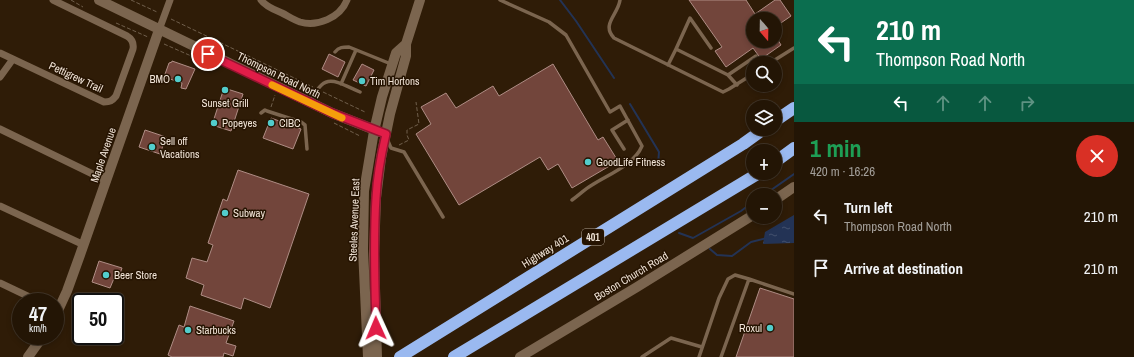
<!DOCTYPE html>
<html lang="en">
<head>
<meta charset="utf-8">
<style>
  :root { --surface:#231505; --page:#2b1e0f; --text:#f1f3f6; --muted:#a39f9a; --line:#403427 }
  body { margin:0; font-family:"Archivo Narrow",sans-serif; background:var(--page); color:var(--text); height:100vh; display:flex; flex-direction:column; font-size:15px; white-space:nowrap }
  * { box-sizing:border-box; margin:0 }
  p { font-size:13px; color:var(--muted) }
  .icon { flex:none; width:22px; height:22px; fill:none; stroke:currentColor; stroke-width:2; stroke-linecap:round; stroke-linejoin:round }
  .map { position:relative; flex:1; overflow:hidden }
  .details { display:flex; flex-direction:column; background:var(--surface); width:340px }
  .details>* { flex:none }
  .top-card { background:#0b6e4f; color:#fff; overflow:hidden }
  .needle { width:26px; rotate:160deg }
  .buttons { position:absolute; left:746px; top:12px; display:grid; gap:8px }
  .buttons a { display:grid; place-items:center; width:36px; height:36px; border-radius:50%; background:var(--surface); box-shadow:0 2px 6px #0003,0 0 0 1px var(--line); font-size:20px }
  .speed { position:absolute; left:12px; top:293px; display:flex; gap:8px; font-size:20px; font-weight:700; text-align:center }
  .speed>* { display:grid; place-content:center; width:52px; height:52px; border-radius:50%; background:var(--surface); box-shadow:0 2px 6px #0003,0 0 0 1px var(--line); line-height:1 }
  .speed small { font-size:10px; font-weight:400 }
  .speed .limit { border:2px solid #111; border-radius:6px; background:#fff; color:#111 }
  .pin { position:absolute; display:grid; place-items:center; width:34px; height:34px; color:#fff; margin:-17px; border:2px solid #fff; border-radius:50%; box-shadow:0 1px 4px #0007 }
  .me { position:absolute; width:44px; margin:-22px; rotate:359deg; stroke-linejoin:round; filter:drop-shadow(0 0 3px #0008) }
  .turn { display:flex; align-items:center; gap:14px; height:84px; padding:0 16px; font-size:18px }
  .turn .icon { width:52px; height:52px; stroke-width:2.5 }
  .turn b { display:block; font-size:28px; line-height:34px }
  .lanes { display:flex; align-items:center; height:38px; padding:0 16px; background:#0003; justify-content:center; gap:20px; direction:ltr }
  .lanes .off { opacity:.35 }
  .round { display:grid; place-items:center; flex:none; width:42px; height:42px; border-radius:21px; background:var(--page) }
  .head { display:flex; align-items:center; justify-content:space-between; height:68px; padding:0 16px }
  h1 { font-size:24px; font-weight:800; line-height:30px; color:#1e9e55 }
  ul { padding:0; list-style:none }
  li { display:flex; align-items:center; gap:12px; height:52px; padding:0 16px }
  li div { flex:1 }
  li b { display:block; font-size:15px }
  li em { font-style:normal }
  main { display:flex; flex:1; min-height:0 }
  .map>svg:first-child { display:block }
  .water { fill:url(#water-ripples) }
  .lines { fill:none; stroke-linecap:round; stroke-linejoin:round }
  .stream { stroke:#233355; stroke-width:2 }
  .building { fill:#72453b; stroke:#af8d85 }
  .path { stroke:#705f4c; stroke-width:1; stroke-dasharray:4 2; stroke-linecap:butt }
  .lane { stroke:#7b654f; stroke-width:3.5 }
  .street { stroke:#7b654f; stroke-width:7 }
  .secondary { stroke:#7b654f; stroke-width:10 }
  .highway { stroke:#9ab9f0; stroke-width:12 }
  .route-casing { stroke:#92132f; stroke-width:10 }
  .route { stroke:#e11d48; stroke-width:7 }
  .slow { stroke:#f59e0b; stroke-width:7 }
  .poi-dot { fill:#52cdcc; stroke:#251301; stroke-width:1.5 }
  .labels { text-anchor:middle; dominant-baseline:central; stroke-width:3; stroke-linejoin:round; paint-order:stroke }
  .shield { fill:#251301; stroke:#b3a596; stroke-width:1 }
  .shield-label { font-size:10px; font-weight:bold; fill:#f0e3d6 }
  .street-label { font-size:11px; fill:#f0e3d6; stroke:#251301 }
  .poi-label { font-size:11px; fill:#f0e3d6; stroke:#251301; text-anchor:start }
</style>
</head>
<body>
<main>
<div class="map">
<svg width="794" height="357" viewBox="0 0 794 357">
  <defs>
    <pattern id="water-ripples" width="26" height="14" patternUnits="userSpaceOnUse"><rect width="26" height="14" fill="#233355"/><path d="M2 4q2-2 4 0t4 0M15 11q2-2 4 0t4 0" fill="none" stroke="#43506d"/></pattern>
  </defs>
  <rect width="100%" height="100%" fill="#2f1c07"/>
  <path class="water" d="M794 215V243L763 244 765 232Z"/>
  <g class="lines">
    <path class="stream" d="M560 0 576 21 614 78
      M630 104 659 152 658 164
      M764 195 794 174
      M679 233 693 238 741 211 753 202
      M710 249 717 255 732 256 751 242 767 238"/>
  </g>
  <path class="building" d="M689 0H746L755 14 775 0H780L791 16 775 27V19H753V41H775V35L781 45 761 59 753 48 726 67 715 51 722 47Z
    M329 54 345 62 338 77 322 69Z
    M172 61 195 69 186 89 181 88 182 83 164 77 169 63 172 62Z
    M362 64 374 70 366 86 353 80Z
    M553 64 598 140 603 137 618 161 572 188 558 164 548 170 540 157 459 205 416 134 431 124 421 107 446 93 456 108 493 86 499 96Z
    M224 88 243 94 231 131 212 125Z
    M271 118 301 129 293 149 263 138Z
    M145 130 166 137 160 154 139 147Z
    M238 170 309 194 270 308 244 298 241 309 201 295 204 285 186 278 192 258 207 262 213 245 208 243 223 199 227 201Z
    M99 261 122 268 120 274 115 276 110 288 92 282Z
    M760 288 794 299V357H736Z
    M190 306 234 321 226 343 236 346 233 356 224 353 223 357H172L168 355 179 325 184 327Z"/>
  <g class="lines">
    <path class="path" d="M71 0 83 7
      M131 0 157 12
      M171 19 313 87
      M116 23 148 37
      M164 44 214 66
      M323 92 365 112
      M271 107 275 95
      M334 123 360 136
      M399 145 409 140 407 135V130L419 124 416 102"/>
    <path class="lane" d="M500 0 549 22 566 35 610 112 620 106 642 146C634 165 609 174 592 185 585 189 579 195 572 200
      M620 0C618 15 601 24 614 38L723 92 729 89 753 74
      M676 49 690 18 711 48
      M335 52C339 47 343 47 349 47L391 64
      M770 63 794 48
      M668 65 676 49 728 75 737 85
      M728 75 756 56
      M341 84 356 50
      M311 102C324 70 336 82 360 92
      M261 113 265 110 267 111 301 122 305 125 307 149
      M388 141 391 148 404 152 443 217
      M624 149 612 130 628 120
      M749 279 794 294
      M642 357 671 338 702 347
      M699 357 719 298 728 279 735 275 749 279 721 357"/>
    <path class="street" d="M261 0C266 7 275 10 282 13 288 16 294 20 300 22 317 27 340 18 347 0
      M159 30 170 0
      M0 53 104 102C110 102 112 101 116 96L133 49C134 43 132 39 127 36L53 0
      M0 77 13 59
      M0 129 107 181
      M0 206 84 245
      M0 283 40 302"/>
    <path class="secondary" d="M99 0 332 113 380 132
      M775 200 794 187
      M55 317 67 291 80 255 159 30
      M28 357 43 336
      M368 357 363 249 364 191 374 131 382 97 396 53 406 44
      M377 357 374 254 376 198 381 158 390 114 406 56V44L420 0
      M520 357 637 287 753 215"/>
    <path class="highway" d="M775 121 794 108
      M775 162 794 148
      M400 357 743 144 764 129
      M454 357 759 173"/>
  </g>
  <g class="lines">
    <g class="route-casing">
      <path id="route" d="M208 54 332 113 386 134C381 155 377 177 376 198 373 241 375 285 376 328"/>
    </g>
    <use href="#route" class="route"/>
    <path class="slow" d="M272 85 342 118"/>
  </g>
  <g class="poi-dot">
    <circle cx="178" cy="79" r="4"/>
    <circle cx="362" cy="81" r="4"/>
    <circle cx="225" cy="90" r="4"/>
    <circle cx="214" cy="123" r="4"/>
    <circle cx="271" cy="123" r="4"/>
    <circle cx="152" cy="147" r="4"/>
    <circle cx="588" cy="162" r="4"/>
    <circle cx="225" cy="213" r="4"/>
    <circle cx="106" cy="275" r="4"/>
    <circle cx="770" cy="328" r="4"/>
    <circle cx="188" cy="330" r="4"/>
  </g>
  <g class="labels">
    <rect class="shield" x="582" y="229" width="22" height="16" rx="3"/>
    <g class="shield-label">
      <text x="593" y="237">401</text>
    </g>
    <g class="street-label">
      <text transform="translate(279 75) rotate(26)">Thompson Road North</text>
      <text transform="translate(76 77) rotate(25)">Pettigrew Trail</text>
      <text transform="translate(103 155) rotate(-71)">Maple Avenue</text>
      <text transform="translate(354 220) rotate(-88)">Steeles Avenue East</text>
      <text transform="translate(545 251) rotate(-32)">Highway 401</text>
      <text transform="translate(631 276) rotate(-31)">Boston Church Road</text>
    </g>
    <g class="poi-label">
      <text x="170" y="79" text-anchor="end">BMO</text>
      <text x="370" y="81">Tim Hortons</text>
      <text x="225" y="103" text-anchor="middle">Sunset Grill</text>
      <text x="222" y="123">Popeyes</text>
      <text x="279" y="123">CIBC</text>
      <text x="160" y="141">Sell off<tspan x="160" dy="13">Vacations</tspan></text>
      <text x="596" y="162">GoodLife Fitness</text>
      <text x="233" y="213">Subway</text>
      <text x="114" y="275">Beer Store</text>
      <text x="762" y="328" text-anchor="end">Roxul</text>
      <text x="196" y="330">Starbucks</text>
    </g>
  </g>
</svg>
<div class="buttons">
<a><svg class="needle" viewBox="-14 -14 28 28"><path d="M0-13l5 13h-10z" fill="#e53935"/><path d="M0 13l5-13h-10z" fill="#a39f9a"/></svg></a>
<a><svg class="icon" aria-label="search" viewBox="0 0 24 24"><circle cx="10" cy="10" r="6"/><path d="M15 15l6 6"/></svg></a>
<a><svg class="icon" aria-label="layers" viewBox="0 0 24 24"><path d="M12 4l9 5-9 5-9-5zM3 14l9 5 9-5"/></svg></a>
<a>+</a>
<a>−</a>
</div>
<div class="speed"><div>47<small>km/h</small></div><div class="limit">50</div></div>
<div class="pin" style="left:208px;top:54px;background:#d93025"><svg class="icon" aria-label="arrive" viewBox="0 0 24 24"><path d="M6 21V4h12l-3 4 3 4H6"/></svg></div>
<svg class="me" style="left:376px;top:328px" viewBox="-20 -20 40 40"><path d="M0-17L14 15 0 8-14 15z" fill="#e11d48" stroke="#fff" stroke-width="4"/></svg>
</div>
<section class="details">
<div class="top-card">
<div class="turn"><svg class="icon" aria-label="left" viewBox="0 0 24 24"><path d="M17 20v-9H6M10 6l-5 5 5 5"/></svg><div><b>210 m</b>Thompson Road North</div></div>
<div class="lanes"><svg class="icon" aria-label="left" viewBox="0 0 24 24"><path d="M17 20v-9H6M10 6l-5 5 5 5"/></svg><svg class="icon off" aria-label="ahead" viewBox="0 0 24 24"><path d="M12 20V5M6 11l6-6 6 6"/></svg><svg class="icon off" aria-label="ahead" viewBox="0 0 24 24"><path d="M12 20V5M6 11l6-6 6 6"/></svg><svg class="icon off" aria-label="right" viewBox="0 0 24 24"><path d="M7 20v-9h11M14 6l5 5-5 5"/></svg></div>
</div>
<div class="head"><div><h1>1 min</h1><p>420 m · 16:26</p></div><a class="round" style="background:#d93025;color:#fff"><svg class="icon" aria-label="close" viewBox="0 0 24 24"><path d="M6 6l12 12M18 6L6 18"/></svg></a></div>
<ul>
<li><svg class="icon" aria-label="left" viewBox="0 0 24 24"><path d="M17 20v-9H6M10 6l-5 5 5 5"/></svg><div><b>Turn left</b><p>Thompson Road North</p></div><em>210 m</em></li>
<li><svg class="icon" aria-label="arrive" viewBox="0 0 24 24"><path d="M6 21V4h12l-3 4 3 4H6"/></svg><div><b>Arrive at destination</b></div><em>210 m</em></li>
</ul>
</section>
</main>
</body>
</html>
